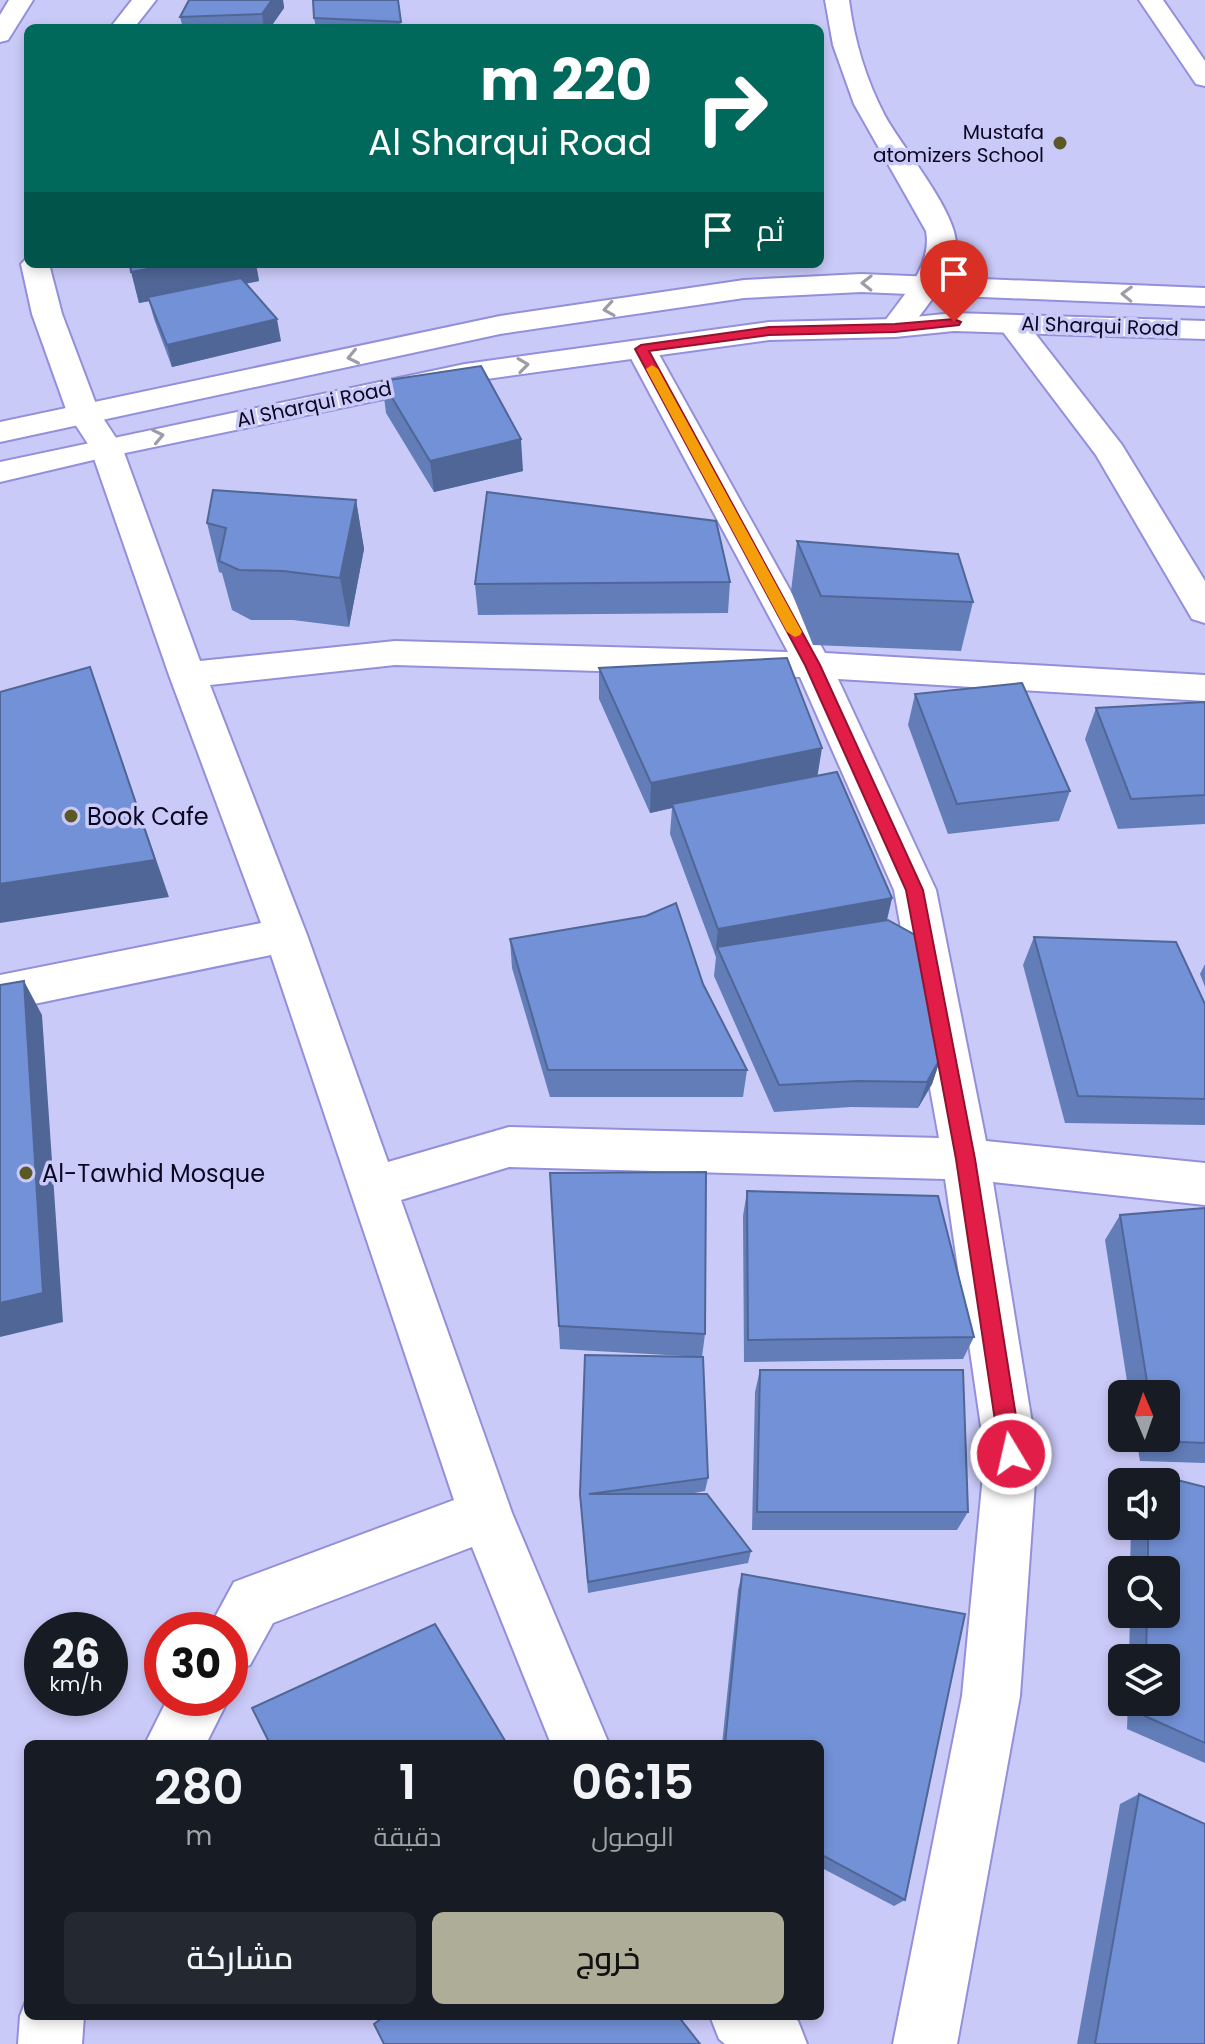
<!DOCTYPE html>
<html lang="ar">
<head>
<meta charset="utf-8">
<style>
  :root { --surface:#171b24; --page:#242831; --text:#f1f3f6; --muted:#9ea1a6; --accent:#aead98 }
  body { margin:0; font-family:Poppins,Cairo,sans-serif; background:var(--page); color:var(--text); direction:rtl; height:100vh; display:flex; flex-direction:column; font-size:30px; white-space:nowrap }
  * { box-sizing:border-box; margin:0 }
  p { font-size:26px; color:var(--muted) }
  .icon { flex:none; width:44px; height:44px; fill:none; stroke:currentColor; stroke-width:2; stroke-linecap:round; stroke-linejoin:round }
  .map { position:relative; flex:1; overflow:hidden; direction:ltr }
  .drawer { position:absolute; left:24px; top:1740px; width:800px; height:280px; display:flex; flex-direction:column; background:var(--surface); border-radius:12px; box-shadow:0 4px 12px #0003; direction:rtl }
  .drawer>* { flex:none }
  .top-card { position:absolute; left:24px; top:24px; width:800px; height:244px; border-radius:12px; box-shadow:0 4px 12px #0003; direction:rtl; background:#00695c; color:#fff; overflow:hidden }
  .needle { width:52px; rotate:358deg }
  .controls { position:absolute; left:1108px; top:1380px; display:grid; gap:16px }
  .controls a { display:grid; place-items:center; width:72px; height:72px; border-radius:12px; background:var(--surface); box-shadow:0 4px 12px #0003; font-size:40px }
  .speed { position:absolute; left:24px; top:1612px; display:flex; gap:16px; font-size:40px; font-weight:700; text-align:center }
  .speed>* { display:grid; place-content:center; width:104px; height:104px; border-radius:50%; background:var(--surface); box-shadow:0 4px 12px #0003; line-height:1 }
  .speed small { font-size:20px; font-weight:400 }
  .speed .limit { border:12px solid #d22; background:#fff; color:#111 }
  .pin { position:absolute; display:grid; place-items:center; width:68px; height:68px; color:#fff; margin:-82px -34px; border-radius:50% 50% 50% 0; rotate:-45deg; box-shadow:0 0 8px #0007 }
  .pin .icon { rotate:45deg }
  .me { position:absolute; width:88px; margin:-44px; rotate:351deg; stroke-linejoin:round; filter:drop-shadow(0 0 6px #0008) }
  .turn { display:flex; align-items:center; gap:28px; height:168px; padding:0 40px; font-size:36px }
  .turn .icon { width:104px; height:104px; stroke-width:2.5 }
  .turn b { display:block; font-size:56px; line-height:68px }
  .then { display:flex; align-items:center; height:76px; padding:0 40px; background:#0003; gap:16px; font-size:30px }
  .eta { display:flex; justify-content:space-evenly; align-items:center; height:136px; text-align:center }
  .eta b { font-size:48px; font-weight:600; line-height:56px }
  .action { display:flex; gap:16px; margin-top:auto; padding:16px 40px }
  .action a { flex:1; height:92px; border-radius:12px; background:var(--accent); color:#111; font-size:32px; font-weight:600; line-height:92px; text-align:center }
  .action a+a { background:var(--page); color:var(--text) }
  .map>svg:first-child { display:block }
  .lines { fill:none; stroke-linecap:round; stroke-linejoin:round }
  .minor-casing { stroke:#938fda; stroke-width:4 }
  .tertiary-casing { stroke:#938fda; stroke-width:4 }
  .minor { fill:#fff; fill-rule:evenodd }
  .tertiary { fill:#fff; fill-rule:evenodd }
  .wall { fill:#627db8 }
  .shaded-wall { fill:#506696 }
  .building { fill:#7291d6; stroke:#506696; stroke-width:2 }
  .oneway { stroke:#9d9ca7 }
  .route { fill:#e11d48; stroke:#92132f; stroke-width:2 }
  .slow { fill:#f59e0b }
  .poi-dot { fill:#5c5825; stroke:#cacaf9; stroke-width:3 }
  .labels { text-anchor:middle; dominant-baseline:central; stroke-width:7; stroke-linejoin:round; paint-order:stroke }
  .far-poi-label { font-size:20px; fill:#0b0722; stroke:#cacaf9; text-anchor:end }
  .far-street-label { font-size:20px; fill:#0b0722; stroke:#cacaf9 }
  .poi-label { font-size:24px; fill:#0b0722; stroke:#cacaf9; text-anchor:start }
</style>
</head>
<body>
<div class="map">
<svg width="1205" height="2044" viewBox="0 0 1205 2044">
  <rect width="100%" height="100%" fill="#cacaf9"/>
  <g class="lines">
    <g class="minor-casing">
      <path id="minor" d="M9 0H33L8 40 0 42V15Z
        M132 0H156L134 28H110Z
        M825 0H849C854 40 866 80 885 116 902 147 956 211 956 244 955 276 923 310 906 334L895 337 884 334 880 328C899 300 933 267 926 231L854 104 833 45Z
        M1139 0H1163L1205 61V86L1196 84Z
        M28 257V264H49L62 314 99 412 122 447 200 661 395 641 788 652 626 349 630 343 641 340 652 343 656 349 825 653 1205 675V701L838 679 936 890 986 1141 1205 1163V1205L993 1182 1037 1454 1020 1696 957 2044H893L962 1696 985 1454 945 1179 509 1167 401 1200 512 1513 609 1744H551L472 1547 273 1623 250 1665 230 1673V1630H208L234 1582 454 1500 271 955 0 1011V975L261 923 169 675 90 447 67 412 32 314 21 264ZM395 665 800 677 894 890 939 1138 509 1127 388 1162 307 935 210 685Z
        M1012 315 1023 318 1122 445 1205 581V623L1192 619 1096 455 997 324 1001 318Z
        M168 1698H229L206 1744H145Z
        M28 1996V2016H84L82 2044H18L20 2016Z
        M710 2016H792L798 2021 807 2044H725L719 2039Z"/>
    </g>
    <g class="tertiary-casing">
      <path id="tertiary" d="M861 274 1205 288V306L861 292 744 298 500 334 0 442V422L500 316 744 280Z
        M954 313 1205 321V339L954 331 895 337 769 340 465 382 106 457 0 482V462L465 364 769 322 895 319Z"/>
    </g>
    <use href="#minor" class="minor"/>
    <use href="#tertiary" class="tertiary"/>
  </g>
  <path class="wall" d="M272 0H283L284 8 270 28H183L180 17Z
    M398 0 401 28H316L314 18Z
    M130 264H256L259 281 245 284 281 341 172 367 154 319 149 301 139 303Z
    M382 381 523 471 434 492 386 413Z
    M356 500 364 549 349 627 293 620H251L232 610 222 573 219 572 207 523Z
    M797 541 973 602 961 651 813 645 791 591Z
    M730 582 728 613 478 615 475 584Z
    M599 668 818 776 892 898 887 920 941 1057 932 1084 918 1108 851 1107 774 1112 714 976 716 957 670 834 672 808 650 813 599 699Z
    M915 694 1070 791 1059 821 948 834 908 725Z
    M1205 702V824L1118 829 1085 739 1096 708Z
    M1034 937 1205 1004V1125L1065 1123 1023 965Z
    M510 939 703 984 747 1070 743 1097H550L512 968Z
    M1205 964V987L1200 974Z
    M550 1173 705 1334 702 1357 560 1349Z
    M747 1191 974 1337 963 1359 744 1362 743 1216Z
    M1205 1208V1463L1140 1461 1136 1438H1166V1394H1129L1105 1240 1120 1215Z
    M760 1370 968 1512 957 1530H752L755 1392Z
    M1149 1473 1205 1487V1763L1127 1729 1128 1702H1166V1658H1129L1130 1614H1166V1570H1130L1131 1526H1166V1482H1141Z
    M708 1478 705 1491 689 1494 751 1551 748 1563 588 1593 580 1494Z
    M742 1574 905 1900 894 1906 820 1867V1744H722L738 1590Z
    M1139 1794 1205 2044H1077L1120 1804Z"/>
  <path class="shaded-wall" d="M272 0H283L284 8 270 28H264L262 14Z
    M175 264H256L259 281 139 303 131 272Z
    M277 319 281 341 172 367 167 345Z
    M521 439 523 471 434 492 430 461Z
    M356 500 364 549 349 627 340 578Z
    M90 667 169 897 0 923V884Z
    M822 748 817 779 672 804V808L650 813 651 783Z
    M892 898 885 927 717 947 715 958 718 929Z
    M24 981 42 1015 63 1322 0 1337V1303Z
    M941 1057 932 1084 918 1108 927 1082Z"/>
  <path class="building" d="M189 0H272L262 14 180 17Z
    M313 0H398L401 22 314 18Z
    M130 264H175L131 272Z
    M241 278 277 319 167 345 148 297Z
    M481 366 521 439 430 461 382 381Z
    M213 490 356 500 340 578 283 571 239 570 219 561 226 528 207 523Z
    M487 492 716 521 730 582 475 584Z
    M797 541 958 554 973 602 821 596Z
    M787 658 822 748 651 783 599 668Z
    M90 667 155 860 0 884V692Z
    M1022 683 1070 791 957 804 915 694Z
    M1205 702V795L1131 799 1096 708Z
    M837 772 892 898 718 929 672 804Z
    M676 903 703 984 747 1070H548L510 939 646 916Z
    M888 920 915 935 941 1057 927 1082 858 1081 779 1085 717 947Z
    M1034 937 1176 942 1205 1004V1099L1078 1096Z
    M24 981 43 1293 0 1303V985Z
    M706 1172 705 1334 559 1326 550 1173Z
    M747 1191 938 1196 974 1337 748 1340Z
    M1205 1208V1443L1157 1441 1156 1438H1166V1394H1149L1120 1215Z
    M585 1355 703 1357 708 1478 589 1494H707L751 1551 588 1582 580 1494Z
    M760 1370H963L968 1512H757Z
    M1149 1473 1205 1487V1743L1145 1716 1146 1702H1166V1658H1146L1147 1614H1166V1570H1148V1526H1166V1482H1149Z
    M742 1574 965 1614 905 1900 820 1854V1744H725Z
    M435 1624 507 1744H270L252 1708Z
    M1139 1794 1205 1824V2044H1095Z
    M385 2016H678L700 2044H384L374 2024Z"/>
  <defs><path id="oneway-chevron" d="M-2-3.5L2.5 0L-2 3.5" fill="none" stroke-width="1.6" stroke-linecap="round" stroke-linejoin="round" transform="scale(2)"/></defs>
  <g class="oneway">
    <use href="#oneway-chevron" transform="translate(867 283) rotate(-179)"/>
    <use href="#oneway-chevron" transform="translate(1127 294) rotate(-178)"/>
    <use href="#oneway-chevron" transform="translate(609 309) rotate(171)"/>
    <use href="#oneway-chevron" transform="translate(353 357) rotate(168)"/>
    <use href="#oneway-chevron" transform="translate(523 365) rotate(-8)"/>
    <use href="#oneway-chevron" transform="translate(158 436) rotate(-12)"/>
  </g>
  <path class="route" d="M954 319 961 322 959 325 895 332 769 335 649 351 820 665 923 890 975 1159 1022 1454 1019 1461 1011 1464 1003 1461 1000 1454 956 1159 906 890 805 665 635 349 641 345 769 327 895 324Z"/>
  <path class="slow" d="M652 365 658 369 802 632 800 635 795 637 787 632 646 369Z"/>
  <g class="poi-dot">
    <circle cx="1060" cy="143" r="8"/>
    <circle cx="71" cy="816" r="8"/>
    <circle cx="26" cy="1173" r="8"/>
  </g>
  <g class="labels">
    <g class="far-poi-label">
      <text x="1044" y="132">Mustafa<tspan x="1044" dy="23">atomizers School</tspan></text>
    </g>
    <g class="far-street-label">
      <text transform="translate(1100 326) rotate(2)">Al Sharqui Road</text>
      <text transform="translate(314 404) rotate(-12)">Al Sharqui Road</text>
    </g>
    <g class="poi-label">
      <text x="87" y="816">Book Cafe</text>
      <text x="42" y="1173">Al-Tawhid Mosque</text>
    </g>
  </g>
</svg>
<div class="controls">
<a><svg class="needle" viewBox="-14 -14 28 28"><path d="M0-13l5 13h-10z" fill="#e53935"/><path d="M0 13l5-13h-10z" fill="#9ea1a6"/></svg></a>
<a><svg class="icon" aria-label="sound" viewBox="0 0 24 24"><path d="M4 9h4l5-4v14l-5-4H4zM17 9q2 3 0 6"/></svg></a>
<a><svg class="icon" aria-label="search" viewBox="0 0 24 24"><circle cx="10" cy="10" r="6"/><path d="M15 15l6 6"/></svg></a>
<a><svg class="icon" aria-label="layers" viewBox="0 0 24 24"><path d="M12 4l9 5-9 5-9-5zM3 14l9 5 9-5"/></svg></a>
</div>
<div class="speed"><div>26<small>km/h</small></div><div class="limit">30</div></div>
<div class="pin" style="left:954px;top:322px;background:#d93025"><svg class="icon" aria-label="arrive" viewBox="0 0 24 24"><path d="M6 21V4h12l-3 4 3 4H6"/></svg></div>
<svg class="me" style="left:1011px;top:1454px" viewBox="-20 -20 40 40"><circle r="17" fill="#e11d48" stroke="#fff" stroke-width="3"/><path d="M0-11L8 9 0 5-8 9z" fill="#fff"/></svg>
<div class="top-card">
<div class="turn"><svg class="icon" aria-label="right" viewBox="0 0 24 24"><path d="M7 20v-9h11M14 6l5 5-5 5"/></svg><div><b>220 m</b>Al Sharqui Road</div></div>
<div class="then">ثم<svg class="icon" aria-label="arrive" viewBox="0 0 24 24"><path d="M6 21V4h12l-3 4 3 4H6"/></svg></div>
</div>
<section class="drawer">
<div class="eta">
<div><b>06:15</b><p>الوصول</p></div>
<div><b>1</b><p>دقيقة</p></div>
<div><b>280</b><p>m</p></div>
</div>
<div class="action"><a>خروج</a><a>مشاركة</a></div>
</section>
</div>
</body>
</html>
